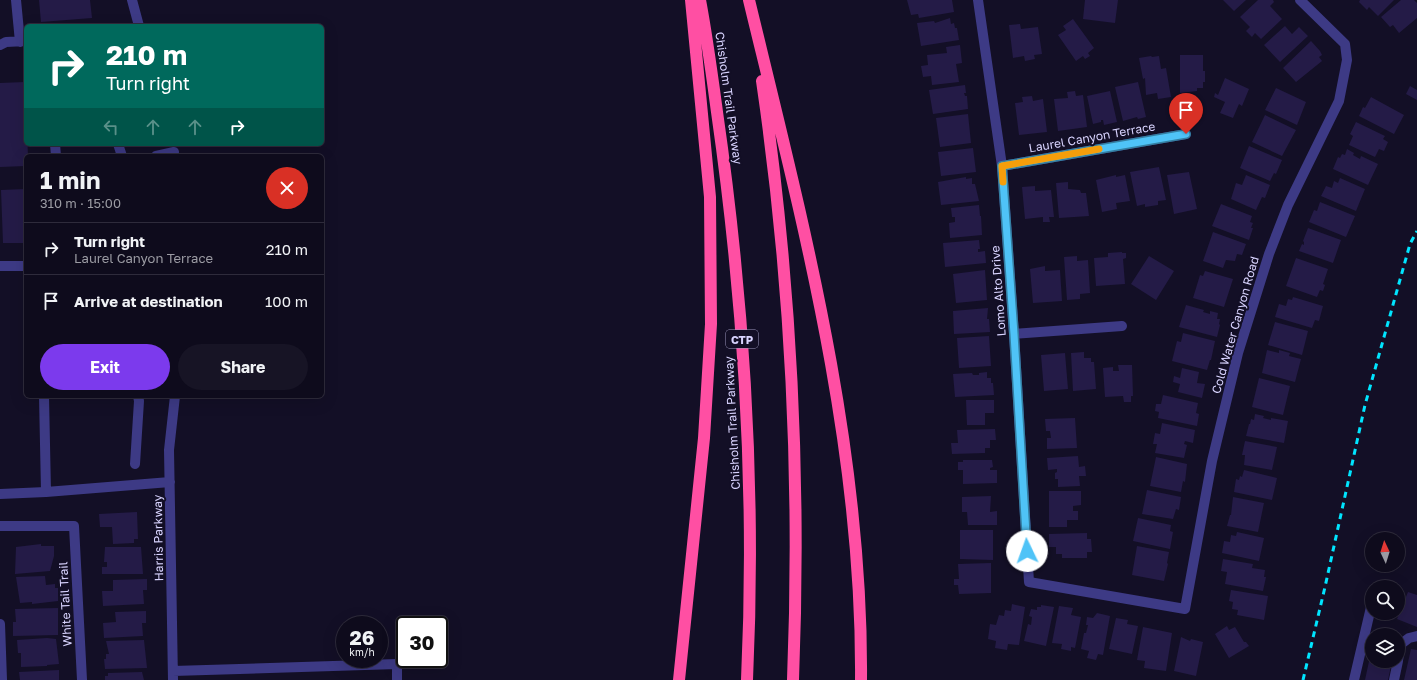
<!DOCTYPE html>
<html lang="en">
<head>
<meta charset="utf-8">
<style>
  :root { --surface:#0e0b1c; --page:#171425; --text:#f1f3f6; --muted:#9b9ba3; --line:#2e2b3b; --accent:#7c3aed }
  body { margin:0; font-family:"Golos Text",sans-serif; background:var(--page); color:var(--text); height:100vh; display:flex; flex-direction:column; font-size:15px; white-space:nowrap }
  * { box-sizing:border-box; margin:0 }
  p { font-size:13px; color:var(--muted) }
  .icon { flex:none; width:22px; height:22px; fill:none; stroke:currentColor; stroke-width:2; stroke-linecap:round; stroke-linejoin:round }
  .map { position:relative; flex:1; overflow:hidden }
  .side { position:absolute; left:24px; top:154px; width:300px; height:244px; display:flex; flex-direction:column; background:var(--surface); border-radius:6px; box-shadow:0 4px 16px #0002,0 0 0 1px var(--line) }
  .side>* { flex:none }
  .banner { position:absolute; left:24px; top:24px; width:300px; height:122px; border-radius:6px; box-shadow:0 4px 16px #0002,0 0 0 1px var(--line); background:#00695c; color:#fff; overflow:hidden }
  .needle { width:26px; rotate:356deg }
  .controls { position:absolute; left:1365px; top:532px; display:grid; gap:8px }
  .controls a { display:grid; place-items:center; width:40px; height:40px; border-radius:50%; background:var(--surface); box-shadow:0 4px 16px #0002,0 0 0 1px var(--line); font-size:20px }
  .speed { position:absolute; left:336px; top:616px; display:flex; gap:8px; font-size:20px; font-weight:700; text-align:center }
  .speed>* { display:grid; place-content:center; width:52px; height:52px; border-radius:50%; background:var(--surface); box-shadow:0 4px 16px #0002,0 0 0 1px var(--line); line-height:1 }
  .speed small { font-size:10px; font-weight:400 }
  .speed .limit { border:2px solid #111; border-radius:6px; background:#fff; color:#111 }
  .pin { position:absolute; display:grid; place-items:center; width:34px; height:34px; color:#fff; margin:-41px -17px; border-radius:50% 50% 50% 0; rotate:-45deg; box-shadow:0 0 4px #0007 }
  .pin .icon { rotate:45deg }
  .me { position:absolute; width:44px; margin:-22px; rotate:357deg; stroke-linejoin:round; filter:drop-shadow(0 0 3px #0008) }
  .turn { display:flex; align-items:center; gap:14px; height:84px; padding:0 16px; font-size:18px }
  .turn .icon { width:52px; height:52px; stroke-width:2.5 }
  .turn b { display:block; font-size:28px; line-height:34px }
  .lanes { display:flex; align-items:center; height:38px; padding:0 16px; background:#0003; justify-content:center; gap:20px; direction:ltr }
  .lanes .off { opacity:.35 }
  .round { display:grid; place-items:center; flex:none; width:42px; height:42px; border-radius:21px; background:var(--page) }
  .head { display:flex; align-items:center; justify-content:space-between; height:68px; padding:0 16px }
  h1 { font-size:24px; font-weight:700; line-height:30px }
  .primary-button { display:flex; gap:8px; margin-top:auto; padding:8px 16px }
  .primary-button a { flex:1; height:46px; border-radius:24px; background:var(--accent); color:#fff; font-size:16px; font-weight:700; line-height:46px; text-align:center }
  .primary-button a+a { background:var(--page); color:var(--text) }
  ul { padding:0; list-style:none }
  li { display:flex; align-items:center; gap:12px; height:52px; padding:0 16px; border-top:1px solid var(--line) }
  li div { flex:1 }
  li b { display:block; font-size:15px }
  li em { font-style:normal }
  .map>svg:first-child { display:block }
  .building { fill:#241b47 }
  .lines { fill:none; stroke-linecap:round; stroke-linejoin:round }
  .minor { stroke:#3d3a85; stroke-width:10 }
  .highway { stroke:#ff4fa3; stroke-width:12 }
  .rail { stroke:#00e5ff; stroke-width:3; stroke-dasharray:6 5; stroke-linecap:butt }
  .route-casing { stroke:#337fa1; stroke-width:10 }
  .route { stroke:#4fc3f7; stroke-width:7 }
  .slow { stroke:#f59e0b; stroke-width:7 }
  .labels { text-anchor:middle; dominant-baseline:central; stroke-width:4; stroke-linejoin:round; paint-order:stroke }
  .shield { fill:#130f26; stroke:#9e99be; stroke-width:1 }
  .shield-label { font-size:11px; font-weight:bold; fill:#d9d4ff }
  .street-label { font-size:12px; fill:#d9d4ff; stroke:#130f26 }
</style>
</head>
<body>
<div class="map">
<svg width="1417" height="680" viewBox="0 0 1417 680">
  <rect width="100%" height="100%" fill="#130f26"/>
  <path class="building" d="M39 0H90L92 18 41 22Z
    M907 0H952L954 12 919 18 918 14 911 15Z
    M1085 0H1118L1115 23 1083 19Z
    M1223 0H1246L1234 11Z
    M1258 0H1273L1274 2 1270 6 1282 19 1261 39 1255 33 1252 37 1246 31 1250 27 1240 17Z
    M1360 0H1394L1378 16 1369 7 1367 10 1359 2Z
    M1401 0H1414L1417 3V18L1399 33 1393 25 1390 27 1381 17Z
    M950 18 951 24 954 23 955 28H957L959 40 921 46 917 23 934 21 935 23Z
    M1073 19 1094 48 1088 53 1090 56 1085 59 1083 56 1076 61 1058 35 1066 30 1063 26Z
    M1020 24 1021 29 1038 27 1042 54 1034 55 1035 59 1025 61 1024 56 1013 58 1009 25Z
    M1285 26 1292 34 1299 27 1308 36 1280 62 1264 45Z
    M1311 41 1320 51 1322 55 1319 57 1322 61 1296 82 1283 68Z
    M960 45 962 63 956 64 959 82 932 85 931 76 923 77 921 66 928 65 927 55 947 53 946 47Z
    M1180 55H1203V71H1205V82H1203V88H1197V91L1180 93Z
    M1151 56 1152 57 1159 56 1161 69 1166 68 1171 97 1158 99 1157 93 1146 95 1145 78 1143 79 1139 58Z
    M1225 78 1249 89 1242 106 1239 104 1233 118 1220 113 1225 102 1214 97 1215 93 1218 95Z
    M25 82 28 156H26V166L0 167V83Z
    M1138 82 1146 117 1138 119 1137 117 1123 121 1115 87Z
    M965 85 966 93H964L965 96H967L968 109 933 114 929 90Z
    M1410 86 1417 90V100L1406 94Z
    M1276 88 1306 102 1297 125 1265 110Z
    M1075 91 1076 96 1083 95 1087 127 1058 131 1054 99 1068 98 1067 92Z
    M1110 91 1117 122 1104 125 1103 120H1101V122L1093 124 1087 96Z
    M1032 96 1033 101 1043 99 1047 132 1019 135 1015 103 1023 102 1022 97Z
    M1371 97 1404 115 1394 134 1359 116 1363 107 1365 108Z
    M968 114 971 143 940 147 936 118Z
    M1265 115 1296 130 1282 156 1252 142Z
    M1356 122 1385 136 1383 139 1388 142 1384 151 1379 149 1375 157 1349 145 1353 136 1350 134Z
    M1249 146 1282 160 1276 174 1274 173 1270 181 1240 168Z
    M973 148 976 172 941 176 938 152Z
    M1347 149 1354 153 1353 155 1360 159 1361 156 1378 164 1368 185 1333 169 1338 157 1340 158 1342 154 1345 155Z
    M1159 167 1166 200 1158 201V205L1145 207V204L1137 206 1130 172Z
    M1189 172 1197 209 1174 214 1167 175Z
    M1116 175V177L1125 175 1130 201 1116 203 1117 209 1102 212 1096 180Z
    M1246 175 1270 185 1265 198 1262 197 1256 210 1231 199 1236 183 1242 185Z
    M966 177V179L972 178V184H975L979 201 941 205 938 182Z
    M1340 178 1365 189 1356 211 1321 196 1326 186 1332 188 1334 181 1338 183Z
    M1068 182V189L1080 190 1081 193H1086L1089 216 1059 218 1056 183Z
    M1035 186V191L1051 190 1054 217H1049L1050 222H1043V217L1025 219 1022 187Z
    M26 189V243H3L1 190Z
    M1320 202 1355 216 1346 237 1309 222 1314 210 1317 211Z
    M1221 204 1252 216 1250 222 1253 223 1251 228H1253L1249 240 1212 226Z
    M979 205 980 216H981L982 235 950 238 949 223 955 222V217H952L951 208Z
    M1308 228 1341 240 1333 263 1299 251 1302 244 1304 245V242L1303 241Z
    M1213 232 1246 244 1242 255 1237 254 1235 261 1226 260 1223 268 1203 261Z
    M979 240 980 249H978V252L985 251 986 263 945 267 943 243Z
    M1122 252V253H1126V258L1123 259 1125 284 1096 286 1094 258 1108 257V253Z
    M1077 256V261L1088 260 1090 293 1080 294V299L1067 300 1064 257Z
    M1149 256 1174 271 1156 300 1131 284Z
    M1296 258 1328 269 1323 284 1325 285 1323 291 1320 290 1317 297 1286 286Z
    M1045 266V271L1060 270 1062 301 1033 303 1030 269Z
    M985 270 987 300 956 303 953 274Z
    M1205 271 1233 279 1224 307 1193 298 1200 275 1203 276Z
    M1293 297 1323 306 1319 321 1315 320 1312 328 1275 317 1279 304 1286 306 1288 299 1292 300Z
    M1186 305 1204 310 1203 312 1210 314V311L1218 313 1217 319H1220L1219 324 1220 325 1217 337 1179 327Z
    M988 308 987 319H989L990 332 954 334 953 311Z
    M1275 322 1308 331 1302 355 1268 345Z
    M1183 333 1215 341 1211 360H1210L1207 370 1172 361 1177 341 1181 342Z
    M989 336 991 366 959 368 957 338Z
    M1267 350 1279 353V350L1290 353 1289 356 1301 359 1295 382 1262 373Z
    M1084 352V358H1091V362H1094L1096 389 1073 391 1071 353Z
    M1065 353 1068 389 1044 391 1041 355Z
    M1118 365H1132L1133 396H1131V402H1124L1123 396 1105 397 1103 368 1113 367V371H1119Z
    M1182 368 1199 372 1197 383 1205 384 1202 398 1178 392 1180 384 1173 382 1174 376 1180 378Z
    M987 372V378H991V383H993L994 395 955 397 953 374 972 373 973 375H979V373Z
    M1259 378 1290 386 1283 415 1252 407Z
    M1163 395 1198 403 1196 413 1199 414 1197 426 1158 418 1159 412 1155 411 1156 404H1161Z
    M966 400H994V413H985V425H967Z
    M1255 414 1264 416 1263 418 1271 420V418L1288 421 1284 443 1246 436 1249 424H1250L1251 419 1254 420Z
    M1075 418 1077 448 1047 449V438H1051L1050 431H1046L1045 419Z
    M1162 423 1195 430 1193 443 1185 441 1184 444 1187 445 1184 458 1155 453 1157 444H1153L1155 433 1160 434Z
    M995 429 996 440H990V448H985V453L952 454 951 443H958L957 430Z
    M1245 441 1277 447 1272 470 1244 465 1245 455H1242Z
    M1078 456 1079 467 1085 466 1086 476H1079L1080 486 1058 487V479H1055V473L1057 472V469L1048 470 1047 458Z
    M1156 457 1187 464 1185 482 1183 481 1181 492 1150 486Z
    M963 460H992L993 467 990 468V470H997V483L963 484V470H958V462H963Z
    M1244 470 1277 478 1272 500 1234 492 1236 479 1239 480 1240 476 1242 477Z
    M1147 490 1181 497 1179 510 1176 509 1173 519 1142 514Z
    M1049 491H1081V505L1073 506V511H1078V520H1067V527H1049Z
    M991 496 990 512 997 511V525H968L967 512H962V497Z
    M1233 497 1264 503 1258 532 1227 526 1230 515H1231Z
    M137 512 138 539H134V543L113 544 112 527H100L99 514Z
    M1138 518 1171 525 1170 531 1173 532 1170 549 1133 541Z
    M960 530H993V560L960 559Z
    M1237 532 1264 538 1259 561 1222 553 1224 541 1230 542 1231 535 1236 536Z
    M1087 533V539H1091L1092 552H1087V558H1062V554H1056V547H1049V534Z
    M41 544V546H54V556L50 571 15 574 16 547Z
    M1137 546 1169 552 1167 563 1168 564 1164 581 1132 575Z
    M105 547H141L143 574H102V567H107V562H104Z
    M1223 559 1253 564 1252 568 1265 570 1264 577H1266L1263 591 1225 584 1227 572 1221 571Z
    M991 563V593L959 594 958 585H954V579H959L958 564Z
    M45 576 46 585 55 584V588H58V601L32 604V602L20 603 16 577Z
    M147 579V590H143L144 604 103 606 102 591H113V580Z
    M1231 590 1268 596 1264 620 1237 615 1238 610 1232 609 1233 602 1229 601Z
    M1408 592 1417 595V627L1397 619Z
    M1012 604 1025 607 1019 645 1008 644 1007 650 995 648 996 641 988 639 990 624 996 625 999 615 1004 616 1005 610 1011 611Z
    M1041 605 1054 607 1046 646 1024 641 1028 624 1031 625 1032 617 1029 616 1031 609 1037 610V607H1041Z
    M1059 606 1073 608 1071 615 1081 617 1075 648 1071 647V651L1061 649 1062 644 1052 643Z
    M58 608V635L13 636V622H16L15 609Z
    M146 611V623H142L143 636 104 638 103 623 116 622 115 612Z
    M1097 613 1110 616 1103 655 1098 654 1096 660 1087 658 1089 651 1081 649 1084 633H1086L1088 625H1086L1087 617 1093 618Z
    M1116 618 1128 620 1127 624 1138 626 1132 654 1109 649Z
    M1227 626 1229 630 1235 627 1244 642H1246L1249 646 1229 658 1215 634Z
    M1143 627 1172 633 1166 671 1144 668 1145 661 1137 660Z
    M1181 637 1190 641 1191 639 1203 642 1196 676 1174 671Z
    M47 638 56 639 59 664 47 665V666L21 667V653H18L17 640Z
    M144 640 147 668 105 669 104 659H106V654H109L106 641Z
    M1411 649 1417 650V680H1404Z
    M1371 652 1372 661H1392L1388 680H1365Z
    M59 670V680H20L19 672Z
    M142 672 144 680H105V676H108V673Z"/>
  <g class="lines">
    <path class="minor" d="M16 0 20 42
      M132 0 139 26
      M978 0 1002 166 1014 334 1029 582 1185 609 1212 461 1238 353 1269 254 1288 205 1339 101 1347 60 1345 44 1300 0
      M0 45 6 42 26 41
      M55 144 56 156
      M118 144 122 156
      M156 156 174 152
      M1002 166 1186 134
      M0 266H26
      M1014 334 1122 326
      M44 396 46 492
      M135 464 139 401 138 396
      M0 494 46 492 170 482
      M0 526H74L82 680
      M0 624 2 680
      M1398 660 1401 644 1409 638 1417 636
      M173 671 397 664V680
      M173 680 169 450 175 396
      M1354 680 1372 603
      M1394 680 1398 661"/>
    <path class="highway" d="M700 0C707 37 712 75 717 112 744 300 756 491 747 680
      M749 0C803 223 863 448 861 680
      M762 81C791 279 801 480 793 680
      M679 680 704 438 711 324 710 197 691 0"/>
    <path class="rail" d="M1303 680 1325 587 1365 405 1410 244 1417 231"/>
  </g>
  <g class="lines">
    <g class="route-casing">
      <path id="route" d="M1027 551 1014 334 1002 166 1186 134"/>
    </g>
    <use href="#route" class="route"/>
    <path class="slow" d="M1003 182 1002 166 1099 149"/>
  </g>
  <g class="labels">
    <rect class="shield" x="726" y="330" width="32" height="18" rx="3"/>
    <g class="shield-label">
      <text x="742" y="339">CTP</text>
    </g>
    <g class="street-label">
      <text transform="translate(729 98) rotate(82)">Chisholm Trail Parkway</text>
      <text transform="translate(1092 137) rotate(-10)">Laurel Canyon Terrace</text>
      <text transform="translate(998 291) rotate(-94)">Lomo Alto Drive</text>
      <text transform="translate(1235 325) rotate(-74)">Cold Water Canyon Road</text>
      <text transform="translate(732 423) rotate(-93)">Chisholm Trail Parkway</text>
      <text transform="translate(158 538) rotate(-91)">Harris Parkway</text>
      <text transform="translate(65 604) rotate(-93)">White Tail Trail</text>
    </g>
  </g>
</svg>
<div class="controls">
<a><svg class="needle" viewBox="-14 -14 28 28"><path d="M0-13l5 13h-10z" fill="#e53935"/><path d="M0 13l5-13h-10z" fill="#9b9ba3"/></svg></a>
<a><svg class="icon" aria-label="search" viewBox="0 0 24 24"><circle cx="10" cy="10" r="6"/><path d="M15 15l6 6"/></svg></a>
<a><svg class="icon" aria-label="layers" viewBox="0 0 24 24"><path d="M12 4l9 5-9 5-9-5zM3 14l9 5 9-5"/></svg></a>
</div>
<div class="speed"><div>26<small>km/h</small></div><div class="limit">30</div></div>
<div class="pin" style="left:1186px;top:134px;background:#d93025"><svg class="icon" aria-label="arrive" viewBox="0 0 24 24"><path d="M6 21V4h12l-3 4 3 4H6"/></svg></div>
<svg class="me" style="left:1027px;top:551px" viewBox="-20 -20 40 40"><circle r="19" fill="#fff"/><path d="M0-13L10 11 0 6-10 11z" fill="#4fc3f7"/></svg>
<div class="banner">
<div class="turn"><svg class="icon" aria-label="right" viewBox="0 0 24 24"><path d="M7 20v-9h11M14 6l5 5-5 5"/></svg><div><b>210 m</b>Turn right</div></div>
<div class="lanes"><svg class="icon off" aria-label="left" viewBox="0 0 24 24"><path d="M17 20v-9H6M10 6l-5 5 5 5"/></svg><svg class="icon off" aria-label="ahead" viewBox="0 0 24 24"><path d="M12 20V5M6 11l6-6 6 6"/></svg><svg class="icon off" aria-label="ahead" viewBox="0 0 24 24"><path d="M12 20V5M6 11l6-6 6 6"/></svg><svg class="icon" aria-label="right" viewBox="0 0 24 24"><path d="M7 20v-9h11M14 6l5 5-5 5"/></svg></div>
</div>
<section class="side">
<div class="head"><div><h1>1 min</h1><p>310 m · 15:00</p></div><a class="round" style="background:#d93025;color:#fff"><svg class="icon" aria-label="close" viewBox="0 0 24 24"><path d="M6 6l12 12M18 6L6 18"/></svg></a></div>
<ul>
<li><svg class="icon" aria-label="right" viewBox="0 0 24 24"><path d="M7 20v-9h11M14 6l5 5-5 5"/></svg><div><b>Turn right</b><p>Laurel Canyon Terrace</p></div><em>210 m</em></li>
<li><svg class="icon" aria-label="arrive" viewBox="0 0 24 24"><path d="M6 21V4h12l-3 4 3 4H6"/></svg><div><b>Arrive at destination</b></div><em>100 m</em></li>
</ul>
<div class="primary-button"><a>Exit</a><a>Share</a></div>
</section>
</div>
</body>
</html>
